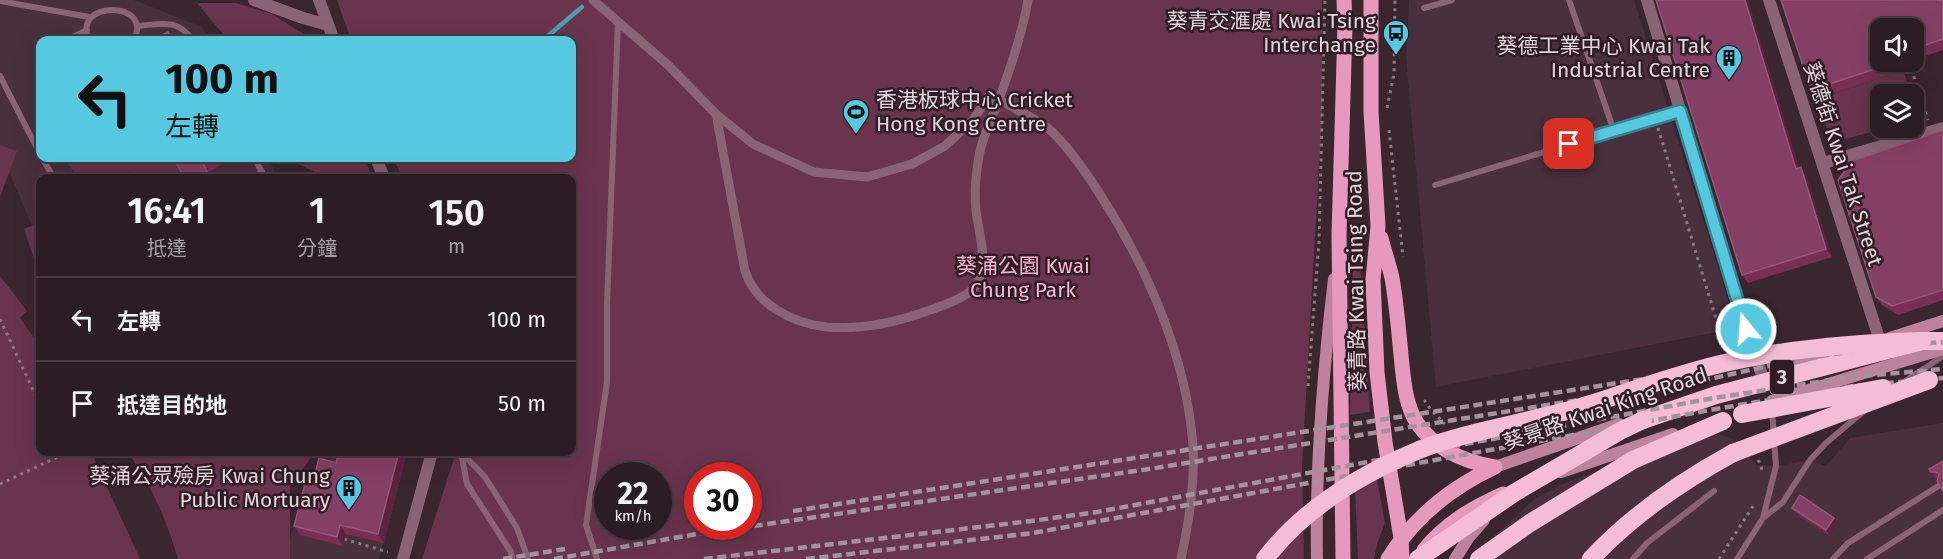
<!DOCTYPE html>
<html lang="zh-TW">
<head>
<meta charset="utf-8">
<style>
  :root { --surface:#2c1c23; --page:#382930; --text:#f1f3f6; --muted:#a6a1a6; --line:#483a41 }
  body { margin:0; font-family:"Fira Sans","Noto Sans TC",sans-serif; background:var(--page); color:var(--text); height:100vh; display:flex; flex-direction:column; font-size:22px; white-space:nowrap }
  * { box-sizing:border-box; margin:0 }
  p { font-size:20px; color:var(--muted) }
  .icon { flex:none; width:33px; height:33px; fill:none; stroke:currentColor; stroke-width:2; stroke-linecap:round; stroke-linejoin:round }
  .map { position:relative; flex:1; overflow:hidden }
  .side { position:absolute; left:36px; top:174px; width:540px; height:282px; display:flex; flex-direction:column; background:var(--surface); border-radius:12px; box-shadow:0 6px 24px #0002,0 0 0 2px var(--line) }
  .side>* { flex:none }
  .guide { position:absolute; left:36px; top:36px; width:540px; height:126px; border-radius:12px; box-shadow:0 6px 24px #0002,0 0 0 2px var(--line); background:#56c9e0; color:#111; overflow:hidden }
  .buttons { position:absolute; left:1870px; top:18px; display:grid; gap:12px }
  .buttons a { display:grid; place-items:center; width:54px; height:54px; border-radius:12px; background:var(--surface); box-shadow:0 6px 24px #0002,0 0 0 2px var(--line); font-size:30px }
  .speed { position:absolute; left:594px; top:462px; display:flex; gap:12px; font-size:30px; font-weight:700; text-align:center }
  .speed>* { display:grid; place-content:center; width:78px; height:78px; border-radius:50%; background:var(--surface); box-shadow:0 6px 24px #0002,0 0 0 2px var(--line); line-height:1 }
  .speed small { font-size:15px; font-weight:400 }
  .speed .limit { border:9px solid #d22; background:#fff; color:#111 }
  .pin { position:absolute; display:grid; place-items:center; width:51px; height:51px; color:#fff; margin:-26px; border-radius:12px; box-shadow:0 3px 9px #0006 }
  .me { position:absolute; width:66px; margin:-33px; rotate:343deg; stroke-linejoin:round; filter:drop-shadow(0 0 4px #0008) }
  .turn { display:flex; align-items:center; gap:21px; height:126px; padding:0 30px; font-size:27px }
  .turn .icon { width:78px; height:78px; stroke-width:2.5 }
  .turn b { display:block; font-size:42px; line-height:51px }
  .eta { display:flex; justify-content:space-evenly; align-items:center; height:102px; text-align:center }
  .eta b { font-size:36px; font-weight:600; line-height:42px }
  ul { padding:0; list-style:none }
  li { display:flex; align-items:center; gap:18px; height:84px; padding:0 30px; border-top:2px solid var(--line) }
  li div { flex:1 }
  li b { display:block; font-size:22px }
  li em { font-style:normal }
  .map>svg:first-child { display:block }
  .built { fill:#49303c }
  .green { fill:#69344e; fill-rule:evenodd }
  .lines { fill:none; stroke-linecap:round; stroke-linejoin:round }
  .stream { stroke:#4d9dac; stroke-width:4.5 }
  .path { stroke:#8a7a81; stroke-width:3; stroke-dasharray:3 4.5; stroke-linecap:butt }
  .service { stroke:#8a6475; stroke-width:6 }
  .pedestrian { stroke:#8a6475; stroke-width:9 }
  .minor { stroke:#8a6475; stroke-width:12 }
  .tertiary { stroke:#8a6475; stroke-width:12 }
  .secondary { stroke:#be829d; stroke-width:12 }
  .primary { stroke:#e799bc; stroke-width:15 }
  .motorway { stroke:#f5bcd5; stroke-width:18 }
  .rail { stroke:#a3939a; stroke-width:4.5; stroke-dasharray:9 4.5; stroke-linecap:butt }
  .motorway-bridge { stroke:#f5bcd5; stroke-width:18 }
  .wall { fill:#792e56 }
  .shaded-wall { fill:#5b2340 }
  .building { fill:#844064; stroke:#935777; stroke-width:1.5 }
  .route-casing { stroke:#388392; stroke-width:15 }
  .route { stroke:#56c9e0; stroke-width:10 }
  .labels { text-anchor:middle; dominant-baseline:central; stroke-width:5; stroke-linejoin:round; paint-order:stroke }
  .shield { fill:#2f1c25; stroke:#ad9ea4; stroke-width:1.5 }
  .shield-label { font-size:20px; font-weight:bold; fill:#e3d6db }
  .poi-label { font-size:21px; fill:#e3d6db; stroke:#2f1c25; text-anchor:end }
  .street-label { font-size:21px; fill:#e3d6db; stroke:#2f1c25 }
  .park-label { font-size:21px; fill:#f8b2d1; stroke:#2f1c25 }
</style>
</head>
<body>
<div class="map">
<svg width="1943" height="559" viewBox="0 0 1943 559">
  <rect width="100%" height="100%" fill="#3a262f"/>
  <path class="built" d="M0 0H134L202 27 209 40H40V158H268L278 178H40V245L0 150Z
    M1409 0H1634L1737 328 1436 387 1406 57Z
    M1943 423V559H1479L1494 536 1536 498 1565 483 1629 459 1711 435H1721L1731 438 1737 443 1757 465 1776 466 1810 460 1826 466 1850 438Z
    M407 452 379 559H290V539L310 471 339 454Z"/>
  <path class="green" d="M337 0H1322V114L1302 465 1304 559H422L456 452H572V178H402L394 158H572V40H351ZM608 476H658V526H608ZM698 476H748V526H698Z
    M197 3H236L272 14 313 40H228Z
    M1903 70 1911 94H1881V128H1886L1845 139 1827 129 1817 99Z
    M0 145 17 151 0 197Z
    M64 158H200L201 159 182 178H134L130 171 121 178H78Z
    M292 158H365L372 178H327L294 162Z
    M40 223V276L24 229Z
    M1353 260H1360L1370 412 1350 415Z
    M0 276 27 311 20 318 40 346V452H91L140 559H0Z
    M127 452H315L290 487V559H178C168 524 150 481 127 452Z
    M1376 474 1385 523 1377 544 1374 559H1358L1355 489Z"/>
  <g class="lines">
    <path class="stream" d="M543 40 582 7"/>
    <path class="path" d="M1909 62 1928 120
      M1387 108 1394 74 1395 0
      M1658 128 1725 348
      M1389 130 1403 257
      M0 319 40 405
      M1308 386 1319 241 1325 0
      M1424 400 1431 410 1445 424
      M1758 460 1761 465 1762 473
      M0 484 64 454 62 452
      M344 539 388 552
      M1719 559 1755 503"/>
    <path class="service" d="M1569 0 1614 131
      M0 1 89 17
      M1424 8 1452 0
      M137 26C162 24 176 18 193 40
      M67 40 87 30
      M89 40C71 0 154 0 134 40
      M0 76 40 154
      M42 158 54 178
      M254 158 262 172 257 175 256 178
      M1435 185 1680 111
      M1904 382 1943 356
      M461 452 485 477 517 528 528 559
      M461 452 467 484 511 552 512 559
      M1763 518 1776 466 1772 410
      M597 559 586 525 607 382V304L618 21
      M1633 559 1647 543 1714 491
      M1737 559 1763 518 1783 502 1810 460 1826 443 1864 411
      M1833 559 1848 543 1940 485
      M1867 559 1943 510"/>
    <path class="pedestrian" d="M593 0 668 65 716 114 753 144 814 172 867 177 912 164 945 146 973 120 988 97C1000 99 1009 105 1021 112 1030 117 1040 121 1048 128 1069 147 1086 172 1101 196 1148 269 1187 359 1193 446 1195 485 1189 521 1181 559
      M716 114 745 271C756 305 793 323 826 327 864 330 898 322 933 309 954 301 979 295 982 269 985 250 978 229 976 210 974 193 976 173 979 156 982 138 991 121 997 104 1010 70 1022 36 1028 0"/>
    <path class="minor" d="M254 0 303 18 328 25
      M1647 0 1746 329 1762 375
      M1769 0 1880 341
      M1823 163 1943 128"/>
    <path class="tertiary" d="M319 0 334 40
      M376 158 384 178
      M403 559 432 452"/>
    <path class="secondary" d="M1890 338 1943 321
      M1800 364 1844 351
      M1772 401 1943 349
      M1495 467 1619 424
      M1561 472 1673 434
      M1317 559C1315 465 1323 372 1334 279
      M1455 559 1469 537 1484 520"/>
    <path class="primary" d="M1371 0V112L1378 226 1373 280 1377 372 1385 442 1401 538 1402 559
      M1381 238C1384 251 1389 264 1392 278 1397 306 1399 336 1402 365 1404 384 1406 406 1417 423 1435 449 1465 462 1495 467
      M1424 550C1446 523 1472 508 1503 494
      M1343 559 1339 235 1345 26 1344 0
      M1388 559C1414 517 1450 488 1495 467"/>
    <path class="motorway" d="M1643 420 1716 395 1922 341H1943
      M1591 559C1631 516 1682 481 1733 453"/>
    <path class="rail" d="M793 511 1708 369 1774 357
      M503 559 565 549
      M554 559 691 535 1149 469 1709 379 1796 360 1879 347 1943 342
      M704 559 1031 521 1097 512 1714 398 1851 377 1943 369
      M806 559 1033 533 1716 409 1853 386 1943 378"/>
    <path class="motorway-bridge" d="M1742 414 1883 388
      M1733 453 1929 380
      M1265 559C1303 509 1361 474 1419 450 1468 431 1529 422 1581 407 1630 392 1678 373 1729 362 1792 348 1858 343 1922 341
      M1418 559 1514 493 1620 431 1643 420
      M1479 559 1530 523 1633 460 1723 421"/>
  </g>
  <path class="wall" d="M1943 0V50L1914 60V28L1881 62H1909L1901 64 1903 70 1817 99 1811 90Z
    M1943 130V300L1898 315 1882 305 1876 297Z
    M174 158H232L209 172Z
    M1799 168 1806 176 1832 257 1748 283 1742 275Z
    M339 452H407L384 543 346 534 343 546 300 535 294 526 336 463Z
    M1943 461 1937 480 1929 469Z
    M1792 508 1834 518 1838 524 1830 536 1796 513Z"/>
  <path class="shaded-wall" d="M1745 0H1748L1802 177 1796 169Z
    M203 163 209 172 212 178H210Z
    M1801 167 1806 176 1832 257 1826 249Z
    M399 452H407L384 543 378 534Z
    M1834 518 1838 524 1830 536 1826 530Z
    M340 525 346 534 343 546 337 537Z"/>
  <path class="building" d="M1656 0H1745L1796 169 1801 167 1826 249 1742 275Z
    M1781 0H1943V39L1914 49V28H1881V62H1896L1811 90Z
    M168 32 173 40H152Z
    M1943 130V290L1892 306 1876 297 1838 180 1852 161Z
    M174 158H212L203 163 210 178H184Z
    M339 452H399L378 534 340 525 337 537 294 526 307 476 314 478 319 458 336 463Z
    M1943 461V491L1937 481 1939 474 1936 472H1931L1929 469Z
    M1800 495 1834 518 1826 530 1792 508Z"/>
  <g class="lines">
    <g class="route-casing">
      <path id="route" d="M1569 144 1680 111 1746 329"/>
    </g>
    <use href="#route" class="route"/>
  </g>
  <defs>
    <g id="bus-pin" transform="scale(1.35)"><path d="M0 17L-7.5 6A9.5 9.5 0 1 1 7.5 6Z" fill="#56c9e0" stroke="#2f1c25"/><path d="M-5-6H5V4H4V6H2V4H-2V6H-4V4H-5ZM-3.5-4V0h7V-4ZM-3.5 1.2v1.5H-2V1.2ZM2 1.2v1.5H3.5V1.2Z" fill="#111"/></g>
    <g id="building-pin" transform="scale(1.35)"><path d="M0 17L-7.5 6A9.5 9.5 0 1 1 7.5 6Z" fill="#56c9e0" stroke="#2f1c25"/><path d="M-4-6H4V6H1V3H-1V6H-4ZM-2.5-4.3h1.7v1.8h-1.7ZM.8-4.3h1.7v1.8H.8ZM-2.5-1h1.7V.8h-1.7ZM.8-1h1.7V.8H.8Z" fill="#111"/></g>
    <g id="stadium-pin" transform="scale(1.35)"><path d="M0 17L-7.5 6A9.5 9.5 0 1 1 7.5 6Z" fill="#56c9e0" stroke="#2f1c25"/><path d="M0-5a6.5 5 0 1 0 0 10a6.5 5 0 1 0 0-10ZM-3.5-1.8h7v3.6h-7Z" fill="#111"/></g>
  </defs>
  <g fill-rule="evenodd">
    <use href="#bus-pin" x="1396" y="33"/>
    <use href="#building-pin" x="1729" y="58"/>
    <use href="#stadium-pin" x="856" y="112"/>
    <use href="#building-pin" x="349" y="488"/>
  </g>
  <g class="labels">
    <rect class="shield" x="1770" y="360" width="24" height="34" rx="4.5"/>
    <g class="shield-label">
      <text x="1782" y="377">3</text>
    </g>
    <g class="poi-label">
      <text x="1376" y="21">葵青交滙處 Kwai Tsing<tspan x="1376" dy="24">Interchange</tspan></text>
      <text x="1710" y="46">葵德工業中心 Kwai Tak<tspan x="1710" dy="24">Industrial Centre</tspan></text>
      <text x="876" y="100" text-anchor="start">香港板球中心 Cricket<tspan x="876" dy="24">Hong Kong Centre</tspan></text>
      <text x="330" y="476">葵涌公眾殮房 Kwai Chung<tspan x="330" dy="24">Public Mortuary</tspan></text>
    </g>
    <g class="street-label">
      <text transform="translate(1843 164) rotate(72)">葵德街 Kwai Tak Street</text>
      <text transform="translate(1356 281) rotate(-91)">葵青路 Kwai Tsing Road</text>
      <text transform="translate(1605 409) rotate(-19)">葵景路 Kwai King Road</text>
    </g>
    <g class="park-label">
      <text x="1023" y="266">葵涌公園 Kwai<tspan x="1023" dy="24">Chung Park</tspan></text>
    </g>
  </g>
</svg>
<div class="buttons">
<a><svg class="icon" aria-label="sound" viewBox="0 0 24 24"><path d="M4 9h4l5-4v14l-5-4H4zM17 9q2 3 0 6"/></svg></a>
<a><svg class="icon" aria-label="layers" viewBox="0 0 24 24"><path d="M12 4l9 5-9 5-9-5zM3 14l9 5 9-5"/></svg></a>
</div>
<div class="speed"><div>22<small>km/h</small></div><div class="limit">30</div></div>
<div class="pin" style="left:1569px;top:144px;background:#d93025"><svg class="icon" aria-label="arrive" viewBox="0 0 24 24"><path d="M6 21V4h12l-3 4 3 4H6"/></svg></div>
<svg class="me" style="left:1746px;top:329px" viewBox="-20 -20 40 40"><circle r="17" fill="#56c9e0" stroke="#fff" stroke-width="3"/><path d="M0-11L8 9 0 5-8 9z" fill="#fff"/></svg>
<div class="guide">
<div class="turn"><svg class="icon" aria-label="left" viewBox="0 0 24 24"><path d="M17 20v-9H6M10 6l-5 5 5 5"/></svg><div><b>100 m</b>左轉</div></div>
</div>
<section class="side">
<div class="eta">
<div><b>16:41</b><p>抵達</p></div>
<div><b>1</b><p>分鐘</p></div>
<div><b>150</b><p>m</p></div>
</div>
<ul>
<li><svg class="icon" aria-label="left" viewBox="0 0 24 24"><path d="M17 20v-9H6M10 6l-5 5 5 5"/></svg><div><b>左轉</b></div><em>100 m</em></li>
<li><svg class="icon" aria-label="arrive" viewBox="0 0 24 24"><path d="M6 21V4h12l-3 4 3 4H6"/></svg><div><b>抵達目的地</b></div><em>50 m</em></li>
</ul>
</section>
</div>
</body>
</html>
